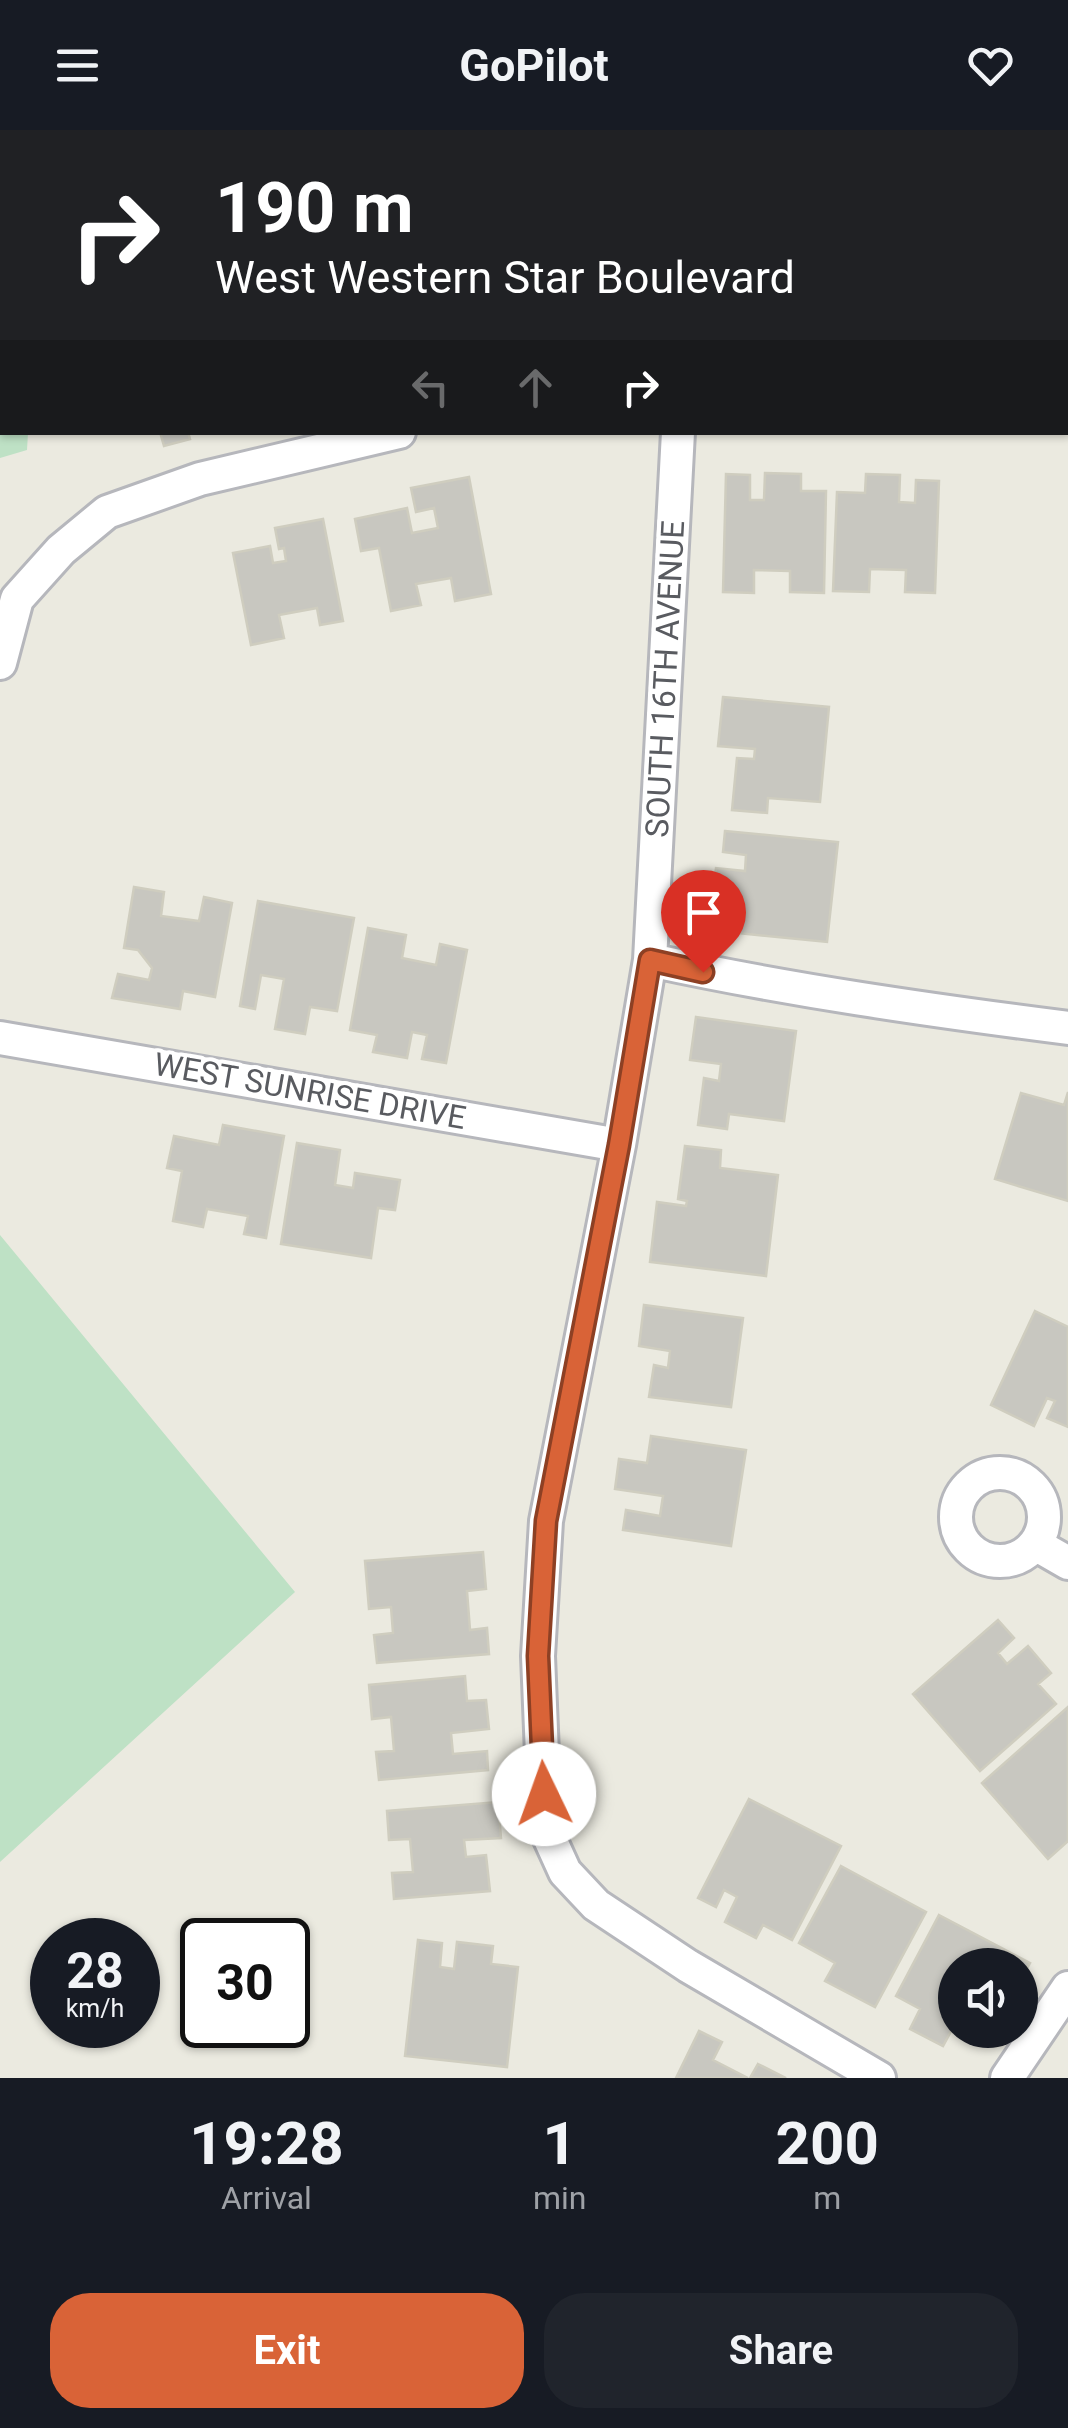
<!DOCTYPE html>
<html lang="en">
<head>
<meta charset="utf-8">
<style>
  :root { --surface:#171b24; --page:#20242c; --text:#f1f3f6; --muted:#9ea1a6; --accent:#d96337 }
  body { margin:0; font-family:Roboto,sans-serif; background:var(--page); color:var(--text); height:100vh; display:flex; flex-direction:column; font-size:38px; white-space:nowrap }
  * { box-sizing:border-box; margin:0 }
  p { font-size:32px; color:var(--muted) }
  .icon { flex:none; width:55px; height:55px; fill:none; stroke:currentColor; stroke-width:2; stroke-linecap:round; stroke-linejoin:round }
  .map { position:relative; height:1948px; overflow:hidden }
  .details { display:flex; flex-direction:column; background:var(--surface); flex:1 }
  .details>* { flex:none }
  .hud { position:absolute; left:0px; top:0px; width:1070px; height:305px; box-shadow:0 2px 8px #0004; background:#202124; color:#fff; overflow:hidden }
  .tools { position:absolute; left:938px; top:1818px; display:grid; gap:20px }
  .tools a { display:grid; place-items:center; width:100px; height:100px; border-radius:50%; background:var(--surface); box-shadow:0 2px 8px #0004; font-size:50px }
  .speed { position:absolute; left:30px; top:1788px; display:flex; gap:20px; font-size:50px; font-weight:700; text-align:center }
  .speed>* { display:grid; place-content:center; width:130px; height:130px; border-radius:50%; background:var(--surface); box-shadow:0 2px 8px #0004; line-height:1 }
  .speed small { font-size:25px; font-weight:400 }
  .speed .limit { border:5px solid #111; border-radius:15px; background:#fff; color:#111 }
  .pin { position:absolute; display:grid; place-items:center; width:85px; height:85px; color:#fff; margin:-102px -42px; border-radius:50% 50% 50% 0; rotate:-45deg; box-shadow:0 0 10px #0007 }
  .pin .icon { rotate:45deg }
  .me { position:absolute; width:110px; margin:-55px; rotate:357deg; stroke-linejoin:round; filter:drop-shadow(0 0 8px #0008) }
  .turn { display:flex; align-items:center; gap:35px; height:210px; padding:0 50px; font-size:45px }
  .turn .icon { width:130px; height:130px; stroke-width:2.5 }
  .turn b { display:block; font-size:70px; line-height:85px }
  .lanes { display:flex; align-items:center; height:95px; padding:0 50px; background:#0003; justify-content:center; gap:50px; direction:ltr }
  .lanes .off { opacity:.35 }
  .eta { display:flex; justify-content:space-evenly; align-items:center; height:170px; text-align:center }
  .eta b { font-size:60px; font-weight:700; line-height:70px }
  .action { display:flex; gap:20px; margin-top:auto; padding:20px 50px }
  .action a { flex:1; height:115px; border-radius:40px; background:var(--accent); color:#fff; font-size:40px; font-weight:700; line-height:115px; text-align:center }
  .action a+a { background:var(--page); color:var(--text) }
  header { display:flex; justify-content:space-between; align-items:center; height:130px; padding:0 50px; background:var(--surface); font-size:45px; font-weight:700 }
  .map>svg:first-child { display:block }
  .green { fill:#bee1c5 }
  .building { fill:#c8c7c0; stroke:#cfcdbf; stroke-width:2.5 }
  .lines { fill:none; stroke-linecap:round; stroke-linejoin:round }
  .minor-casing { stroke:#b6b7bc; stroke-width:38 }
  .minor { stroke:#fff; stroke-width:32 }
  .route-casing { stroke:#8d4024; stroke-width:25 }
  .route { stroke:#d96337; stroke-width:18 }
  .labels { text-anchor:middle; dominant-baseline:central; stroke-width:8; stroke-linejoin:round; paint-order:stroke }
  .street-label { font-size:32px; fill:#595b60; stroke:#fff }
</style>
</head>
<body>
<header><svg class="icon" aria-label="menu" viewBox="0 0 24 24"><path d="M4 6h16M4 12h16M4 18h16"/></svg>GoPilot<svg class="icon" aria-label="heart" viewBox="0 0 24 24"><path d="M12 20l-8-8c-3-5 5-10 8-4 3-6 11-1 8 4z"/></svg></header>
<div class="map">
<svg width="1068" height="1948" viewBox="0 0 1068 1948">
  <rect width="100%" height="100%" fill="#ebeae0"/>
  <path class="green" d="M0 0H595L2 2V302L28 303 27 320 0 328Z
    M0 1105 295 1462 0 1732Z"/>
  <path class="building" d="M160 302H188L190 309 164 316Z
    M765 343 801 344V361H826L824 463 790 462V441L754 440V463L723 462 726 344 750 345V370H764Z
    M866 344 900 345 899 372 915 373 916 350 939 351 935 463 905 462 906 440 870 439 869 462 833 461 837 362 865 363Z
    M469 347 491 464 455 471 451 448 416 454 421 475 391 481 379 418 361 421 355 389 407 378 412 403 438 398 434 378 416 382 411 358Z
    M323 389 343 491 320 495 317 478 279 485 284 508 251 515 233 423 270 416 273 433 286 431 284 418 279 419 275 398Z
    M723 567 829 577 820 672 768 668 767 683 732 680 737 628 754 629 755 619 718 616Z
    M725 701 838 712 827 812 727 802 730 774 712 772 716 738 745 741 746 725 723 722Z
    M134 757 164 762 161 786 199 791 204 767 232 773 215 867 183 861 180 879 112 868 118 844 149 850 152 838 138 820 124 818Z
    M258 771 354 788 337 881 310 877 305 904 275 899 284 849 261 845 255 879 240 876Z
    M368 798 406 805 402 828 436 835 440 814 467 820 446 933 422 929 427 905 412 902 407 928 373 922 377 905 350 900Z
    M696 887 796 901 784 991 729 984 727 999 698 995 704 948 719 951 721 934 690 930Z
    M1068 962V1071L995 1049 1021 963 1064 975Z
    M223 995 284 1006 266 1108 244 1104 248 1086 207 1079 203 1097 173 1091 182 1041 167 1038 174 1006 219 1015Z
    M297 1013 340 1020 335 1055 353 1058 355 1043 400 1050 395 1080 378 1078 371 1128 281 1114Z
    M685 1016 721 1020 720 1038 778 1045 766 1146 650 1132 657 1072 686 1076 687 1071 678 1069Z
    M644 1175 743 1188 731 1277 649 1267 654 1235 668 1238 670 1221 639 1216Z
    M1035 1181 1068 1197V1297L1047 1288 1055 1271 1047 1268 1034 1296 991 1275Z
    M651 1306 746 1320 731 1416 623 1400 626 1380 660 1386 663 1366 615 1359 619 1329 647 1333Z
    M483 1422 486 1459 467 1461 470 1500 487 1498 489 1524 377 1533 374 1505 393 1503 391 1477 369 1479 365 1431Z
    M998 1490 1014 1508 998 1523 1007 1534 1028 1516 1051 1543 1038 1554 1056 1574 980 1641 913 1564Z
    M465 1546 467 1571 486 1570 489 1599 451 1603 453 1624 487 1621 488 1640 379 1650 376 1622 394 1621 391 1587 372 1589 369 1555Z
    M1068 1577V1711L1048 1729 982 1653Z
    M749 1669 841 1716 792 1810 763 1795 756 1808 725 1792 737 1767 724 1760 716 1777 698 1768Z
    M498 1672 501 1708 464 1710 466 1727 486 1725 490 1761 394 1769 392 1743 413 1742 410 1709 389 1710 387 1681Z
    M841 1736 926 1782 875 1877 825 1851 835 1833 799 1813Z
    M939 1785 1030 1833 1020 1851V1835H955V1894L943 1916 910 1899 920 1879 896 1866Z
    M418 1810 442 1813 440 1837 454 1839 457 1812 493 1816 491 1834 518 1837 507 1937 405 1926Z
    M699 1901 722 1912 713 1930 748 1948H676Z
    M758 1934 786 1948H750Z"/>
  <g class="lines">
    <g class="minor-casing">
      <path id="minor" d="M1068 220V221
        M1068 284V283
        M678 302 650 830 619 1015 546 1391 538 1526 545 1698 565 1742 596 1775 688 1836 879 1948
        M0 533 17 469 61 420 107 382 200 349 399 302
        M650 830C788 860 928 880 1068 898
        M0 908 619 1015
        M956 1387a44 44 0 1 1 88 0a44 44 0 1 1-88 0Z
        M1035 1414 1068 1433
        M1007 1948 1068 1858"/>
    </g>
    <use href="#minor" class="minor"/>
  </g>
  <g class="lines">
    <g class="route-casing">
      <path id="route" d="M544 1664 538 1526 546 1391 619 1015 650 830 703 842"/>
    </g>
    <use href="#route" class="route"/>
  </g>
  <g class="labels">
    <g class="street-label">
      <text transform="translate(665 549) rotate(-87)">SOUTH 16TH AVENUE</text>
      <text transform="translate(310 961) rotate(10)">WEST SUNRISE DRIVE</text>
    </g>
  </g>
</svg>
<div class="tools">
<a><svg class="icon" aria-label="sound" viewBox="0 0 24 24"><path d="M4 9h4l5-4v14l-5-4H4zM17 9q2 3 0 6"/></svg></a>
</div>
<div class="speed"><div>28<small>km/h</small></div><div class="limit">30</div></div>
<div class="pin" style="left:703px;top:842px;background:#d93025"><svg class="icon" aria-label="arrive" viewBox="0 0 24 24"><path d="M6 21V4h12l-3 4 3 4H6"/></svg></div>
<svg class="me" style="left:544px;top:1664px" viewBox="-20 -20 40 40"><circle r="19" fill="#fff"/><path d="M0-13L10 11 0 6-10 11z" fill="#d96337"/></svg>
<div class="hud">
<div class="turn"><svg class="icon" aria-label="right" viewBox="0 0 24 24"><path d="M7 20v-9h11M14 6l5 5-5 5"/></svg><div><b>190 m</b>West Western Star Boulevard</div></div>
<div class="lanes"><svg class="icon off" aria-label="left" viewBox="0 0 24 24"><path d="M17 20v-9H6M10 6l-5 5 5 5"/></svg><svg class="icon off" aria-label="ahead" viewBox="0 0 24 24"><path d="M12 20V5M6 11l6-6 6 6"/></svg><svg class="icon" aria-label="right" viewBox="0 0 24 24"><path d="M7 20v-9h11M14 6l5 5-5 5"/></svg></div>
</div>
</div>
<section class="details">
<div class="eta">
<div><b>19:28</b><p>Arrival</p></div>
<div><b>1</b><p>min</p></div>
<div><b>200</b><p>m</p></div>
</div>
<div class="action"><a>Exit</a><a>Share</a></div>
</section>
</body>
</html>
